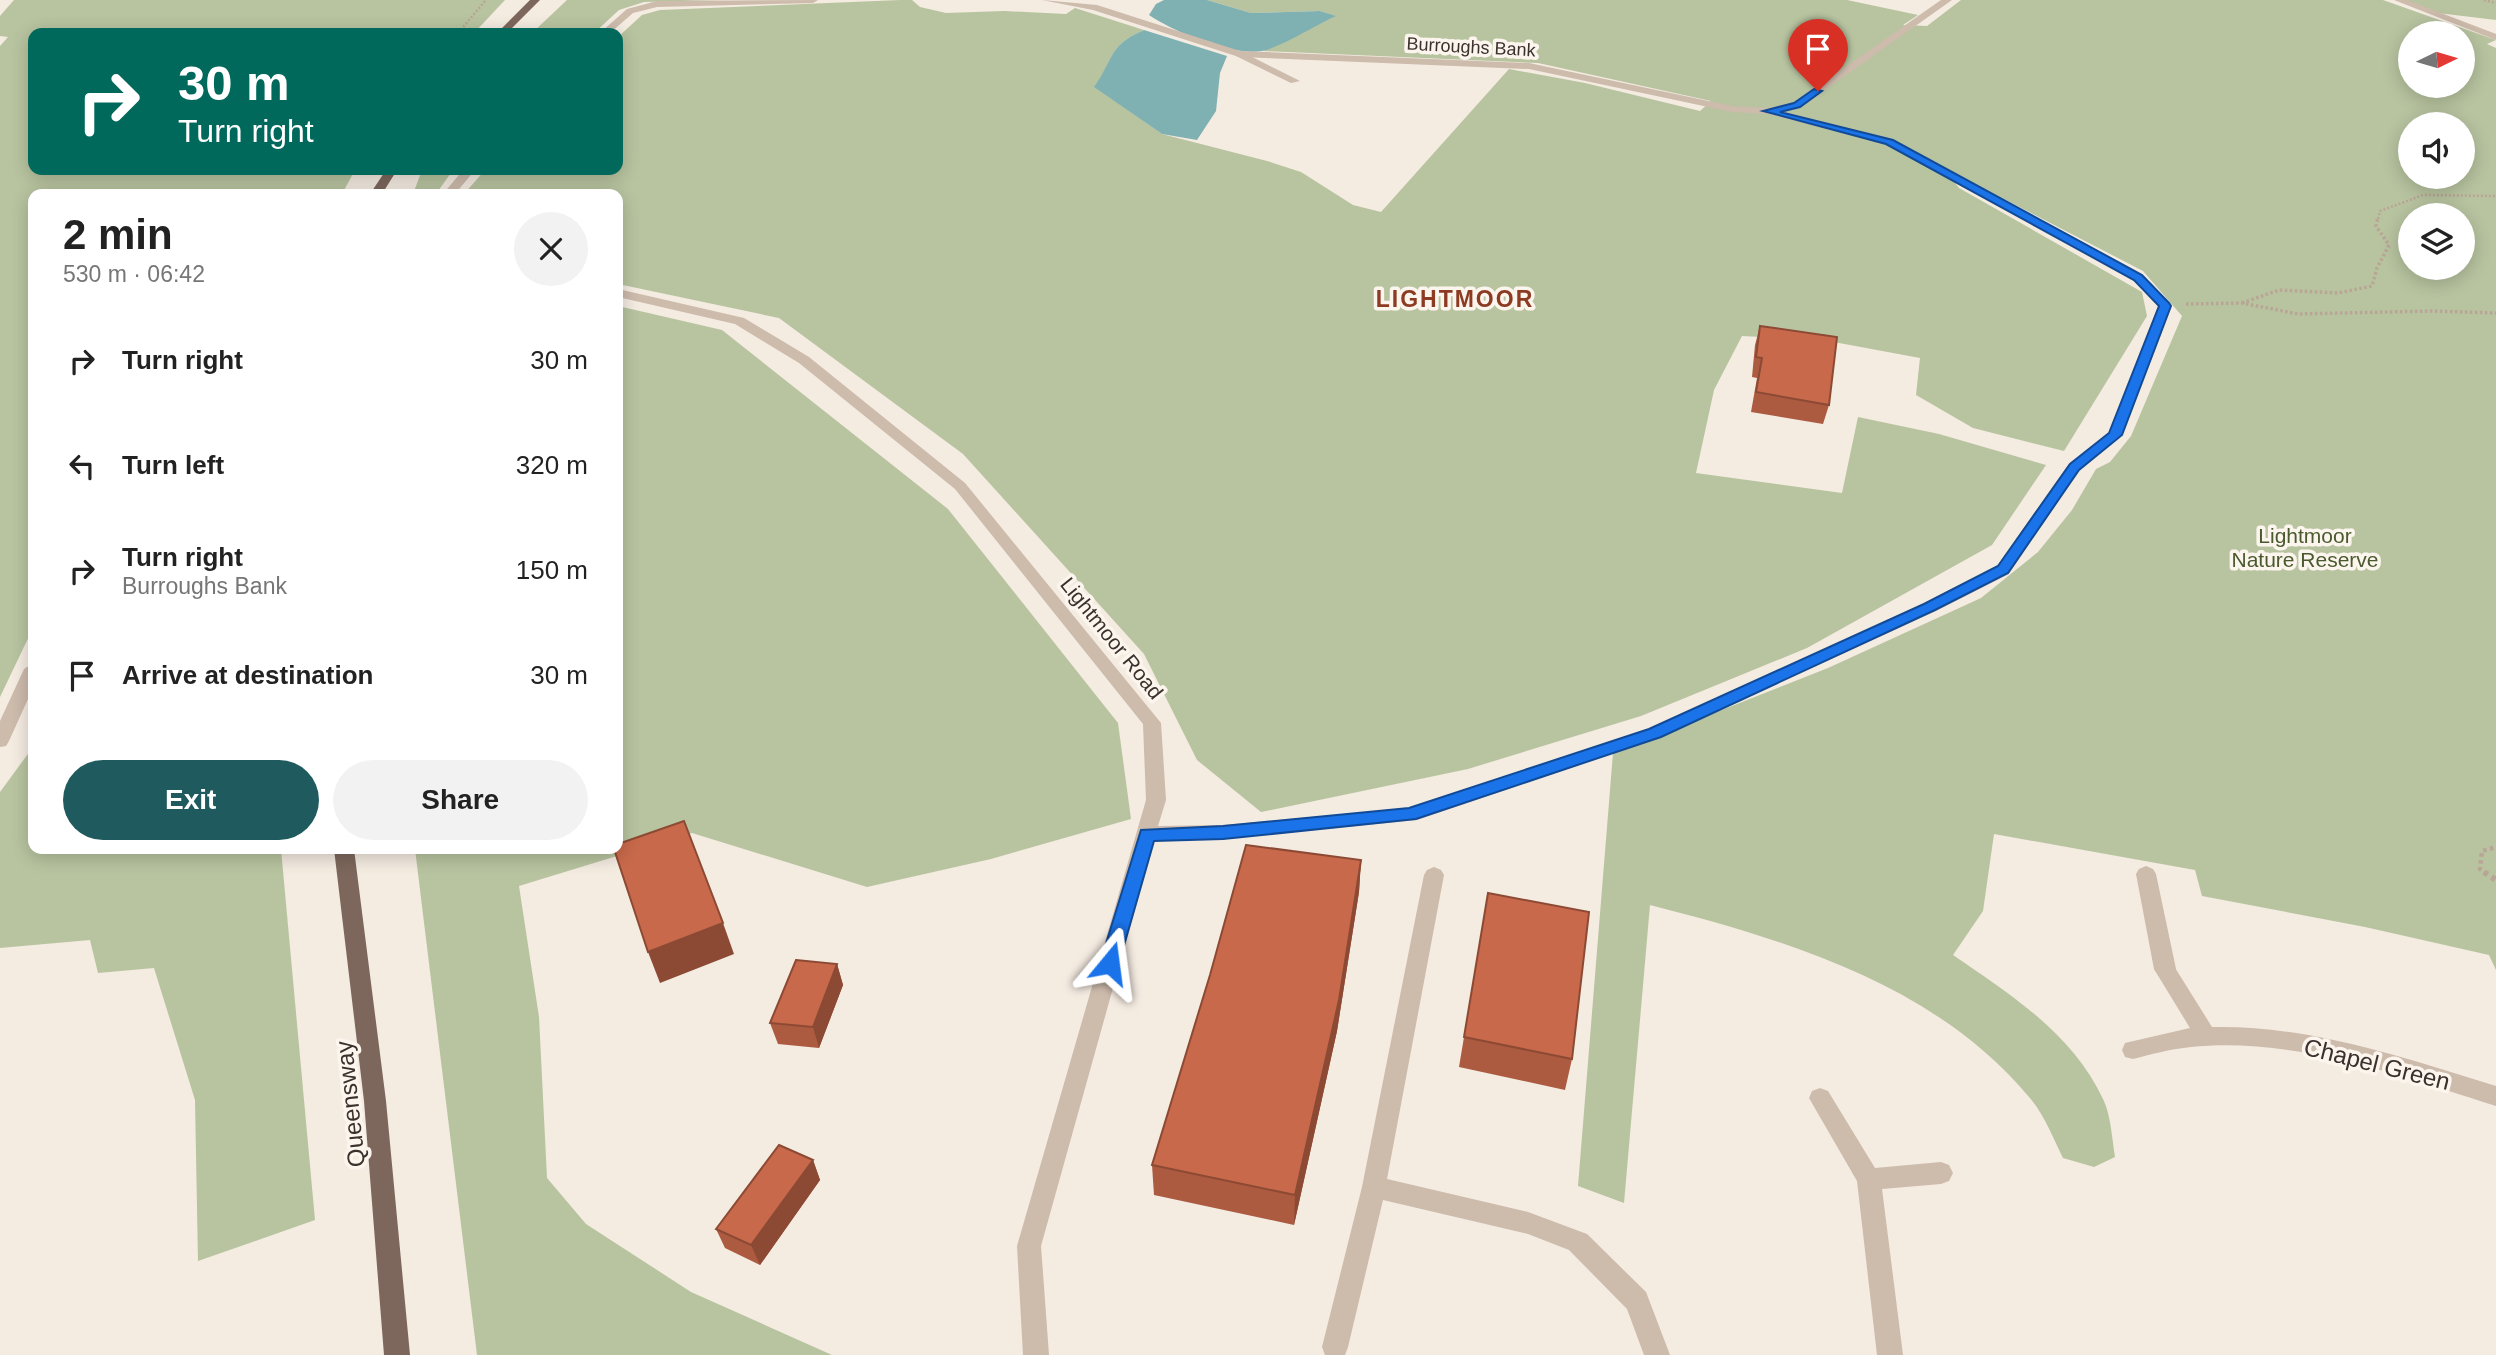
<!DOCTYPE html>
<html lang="en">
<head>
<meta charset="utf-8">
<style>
  :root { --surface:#fff; --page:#f2f2f2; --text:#222; --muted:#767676; --accent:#1f5a5e }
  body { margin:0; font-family:Arial,sans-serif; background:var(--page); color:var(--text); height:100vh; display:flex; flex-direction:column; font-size:26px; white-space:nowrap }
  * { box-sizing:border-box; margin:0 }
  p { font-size:23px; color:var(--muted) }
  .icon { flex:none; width:38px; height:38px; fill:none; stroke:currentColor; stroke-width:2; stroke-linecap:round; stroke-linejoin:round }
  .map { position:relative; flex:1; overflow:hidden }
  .sheet { position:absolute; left:28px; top:189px; width:595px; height:665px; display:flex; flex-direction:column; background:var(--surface); border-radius:14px; box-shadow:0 4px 18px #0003 }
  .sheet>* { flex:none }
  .hud { position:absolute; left:28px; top:28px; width:595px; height:147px; border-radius:14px; box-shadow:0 4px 18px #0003; background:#00695c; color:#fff; overflow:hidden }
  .needle { width:46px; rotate:85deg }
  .buttons { position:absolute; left:2398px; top:21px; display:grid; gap:14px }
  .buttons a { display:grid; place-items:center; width:77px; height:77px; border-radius:50%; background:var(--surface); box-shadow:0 4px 18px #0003; font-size:35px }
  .pin { position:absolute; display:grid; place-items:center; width:60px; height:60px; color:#fff; margin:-72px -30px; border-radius:50% 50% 50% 0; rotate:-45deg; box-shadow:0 0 7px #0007 }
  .pin .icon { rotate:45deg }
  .me { position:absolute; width:77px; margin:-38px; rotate:16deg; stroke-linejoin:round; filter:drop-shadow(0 0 5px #0008) }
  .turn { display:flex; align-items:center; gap:24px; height:147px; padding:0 35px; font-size:32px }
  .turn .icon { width:91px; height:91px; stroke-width:2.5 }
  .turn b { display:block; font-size:49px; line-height:60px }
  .round { display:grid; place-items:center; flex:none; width:74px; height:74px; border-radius:37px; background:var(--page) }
  .head { display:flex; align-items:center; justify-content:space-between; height:119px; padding:0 35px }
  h1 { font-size:42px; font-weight:800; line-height:52px }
  .button { display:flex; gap:14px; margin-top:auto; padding:14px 35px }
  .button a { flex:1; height:80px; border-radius:42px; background:var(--accent); color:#fff; font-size:28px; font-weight:800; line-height:80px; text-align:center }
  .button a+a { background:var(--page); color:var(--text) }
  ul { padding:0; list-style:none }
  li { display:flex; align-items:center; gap:21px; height:105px; padding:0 35px }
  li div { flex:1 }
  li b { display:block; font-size:26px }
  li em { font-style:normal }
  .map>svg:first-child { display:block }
  .green { fill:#b8c4a0; fill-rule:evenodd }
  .water { fill:#7fb0b2 }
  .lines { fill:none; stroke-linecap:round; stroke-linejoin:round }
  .path-far3 { stroke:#b9a596; stroke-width:2.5; stroke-dasharray:2 2; stroke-linecap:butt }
  .path-far2 { stroke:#b9a596; stroke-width:3.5; stroke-dasharray:2.5 2.5; stroke-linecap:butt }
  .path-far1 { stroke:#b9a596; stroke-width:4.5; stroke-dasharray:3.5 3.5; stroke-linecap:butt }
  .path { stroke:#b9a596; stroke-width:6; stroke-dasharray:4.5 4.5; stroke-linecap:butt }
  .service { fill:#cdbbac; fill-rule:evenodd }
  .minor { fill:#cdbbac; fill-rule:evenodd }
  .primary { fill:#7d675c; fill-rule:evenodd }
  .wall { fill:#ac5a40 }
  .shaded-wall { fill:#8c4a34 }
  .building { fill:#c8694b; stroke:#8c4a34; stroke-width:2 }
  .route { fill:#1a73e8; stroke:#114b97; stroke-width:2 }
  .labels { text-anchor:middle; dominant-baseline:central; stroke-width:7; stroke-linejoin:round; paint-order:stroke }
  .far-street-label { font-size:18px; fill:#3b302b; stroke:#fbf5ee }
  .park-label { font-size:21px; fill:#4a5a2e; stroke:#fbf5ee }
  .street-label { font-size:21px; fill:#3b302b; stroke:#fbf5ee }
  .far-district-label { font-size:23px; font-weight:bold; letter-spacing:2px; fill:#8c3b22; stroke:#fbf5ee }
  .near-street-label { font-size:24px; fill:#3b302b; stroke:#fbf5ee }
</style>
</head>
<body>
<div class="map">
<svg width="2496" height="1355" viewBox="0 0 2496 1355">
  <rect width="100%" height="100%" fill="#f4ebe1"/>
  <path class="green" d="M14 0H505L474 33H33V170H355L342 194H33V628L0 697V46L8 37 0 36V16Z
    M567 0H719L644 2 619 10 594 33H532Z
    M900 0H912L920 7 946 13 1004 11 1066 14 1075 8 1144 30C1107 46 1115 58 1095 87L1162 134 1267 161 1301 172 1353 205 1381 212 1509 69 1585 83 1700 111 1711 101 1538 63 1263 51 1335 16 1320 11 1251 13 1207 0H1847L1918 15 1903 25 1927 26 1961 0H2383L2496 40 2487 44 2496 48V970L2489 955 2365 927 2202 896 2195 870 1994 834 1983 911 1953 955C2011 995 2072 1033 2103 1099 2111 1115 2112 1139 2115 1157L2094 1167 2063 1158C2053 1138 2044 1114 2029 1097 1936 985 1787 940 1650 905L1624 1203 1578 1186 1613 753 1828 668 1981 598 2038 552 2072 510 2096 469 2110 462 2131 436 2182 316 2143 271 1944 168 1959 188 2142 292 2147 316 2064 451 1973 428 1916 395 1920 358 1823 340 1742 336 1714 390 1696 473 1842 493 1858 417 1939 434 2046 465 1992 545 1807 648 1641 716 1468 769 1261 812 1197 760 1144 654 963 454 779 318 618 284V194H464L485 170H618V37L642 15 660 10ZM2410 33H2462V86H2410ZM2410 124H2462V177H2410ZM2410 215H2462V268H2410Z
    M2399 0H2496V20L2438 13Z
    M422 170H453L436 194H413Z
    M618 306 722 330 948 509 1118 723 1131 819 991 859 867 887 692 833 519 886 539 1017 547 1178 586 1224 691 1292 832 1355H477L415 849H618Z
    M33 747V849H281L315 1220 198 1261 195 1100 154 968 98 973 90 940 0 948V792Z"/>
  <path class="water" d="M1164 0H1207L1251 13 1320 11 1336 16C1318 24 1279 48 1262 51 1231 56 1174 32 1149 15L1156 4Z
    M1144 30 1227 56 1220 73 1216 111 1197 140 1162 134 1094 87C1115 58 1107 46 1144 30Z"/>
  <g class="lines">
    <path class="path-far3" d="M2484 0 2496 3
      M458 33 486 0
      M417 194 428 190
      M2378 219 2380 211 2423 195 2496 196"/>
    <path class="path-far2" d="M2242 303 2279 290 2338 293 2372 286 2377 268 2389 245 2376 226 2378 217
      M2186 304 2242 303 2298 314 2432 311 2496 313"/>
    <path class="path-far1" d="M2487 874 2480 869 2482 851 2496 847"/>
    <path class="path" d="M2484 872 2496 880"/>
    <path class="service" d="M1236 52H1242L1300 81 1291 83 1236 56Z
      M2146 866 2153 869 2156 874 2176 969 2172 975 2165 978 2158 975 2154 969 2136 874 2139 869Z
      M1434 867 1441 870 1444 875 1387 1179 1528 1212 1587 1234 1646 1292 1670 1355H1644L1627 1309 1569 1250 1528 1234 1383 1200 1348 1347 1345 1355H1325L1322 1347 1362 1187 1424 875 1427 870Z"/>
    <path class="minor" d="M818 0 813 3 657 7 633 13 610 33H600L627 9 657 1Z
      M1042 0 1097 5 1240 51 1529 63 1732 106 1768 108 1794 103 1941 0H1952L1801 107 1782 111 1893 140 2142 274 2171 306 2122 435 2079 470 2009 574 1936 611 1661 737 1417 820 1223 839 1154 841 1041 1246 1049 1355H1023L1017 1246 1146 800 1143 724 955 489 799 363 735 324 618 297V289L744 318 809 357 965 483 1161 723 1166 800 1158 826 1223 825 1409 808 1649 729 1924 603 1997 566 2069 464 2109 433 2158 306 2134 280 1885 144 1768 114 1732 112 1529 69 1239 57 1093 10Z
      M2394 0H2407L2496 34V40Z
      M463 170H475L455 194H443Z
      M33 663V688L9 741 6 746 0 747V721L24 669Z
      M2165 960 2172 963 2212 1027C2310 1025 2404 1058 2496 1086V1106C2398 1075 2295 1037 2191 1047 2171 1049 2152 1054 2133 1059L2125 1057 2122 1050 2125 1043 2190 1028 2154 969 2158 963Z
      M1820 1088 1828 1091 1875 1168 1941 1162 1949 1165 1953 1173 1949 1181 1941 1184 1882 1189 1903 1355H1877L1857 1181 1809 1098 1812 1091Z"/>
    <path class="primary" d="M530 0H540L507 33H497Z
      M386 170H397L382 194H370Z
      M334 849H354L386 1101 410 1355H384L364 1101Z"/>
  </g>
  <path class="wall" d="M1760 326 1829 405 1823 424 1751 412 1757 378 1752 377 1755 345Z
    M1361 860 1359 892 1337 1031 1294 1225 1154 1195 1152 1165Z
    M1488 893 1572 1059 1565 1090 1459 1067Z
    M837 964 843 985 819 1048 778 1044 770 1023Z
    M813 1160 820 1180 760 1265 725 1248 716 1229Z"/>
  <path class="shaded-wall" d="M1361 860 1359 892 1337 1031 1294 1225 1295 1195Z
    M723 923 734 954 660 983 648 952Z
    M837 964 843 985 819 1048 813 1027Z
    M813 1160 820 1180 760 1265 751 1245Z"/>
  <path class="building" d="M1760 326 1837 337 1829 405 1756 392 1762 358 1756 357Z
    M684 821 723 923 648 952 614 849H618V844Z
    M1246 845 1361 860 1339 1000 1295 1195 1152 1165 1210 975Z
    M1488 893 1589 912 1572 1059 1464 1037Z
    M796 960 837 964 813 1027 770 1023Z
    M779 1145 813 1160 751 1245 716 1229Z"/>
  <path class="route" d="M1814 89 1822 91 1800 107 1780 112 1893 140 2142 275 2169 303 2171 306 2122 435 2079 470 2008 573 1935 610 1661 737 1416 819 1223 839 1154 841 1119 963 1117 968 1110 971 1103 968 1100 963 1141 830 1223 826 1409 808 1649 729 1924 604 1998 566 2070 464 2109 433 2159 306 2134 280 1886 144 1763 111 1794 103Z"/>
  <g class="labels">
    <g class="far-street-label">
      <text transform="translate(1471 47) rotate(3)">Burroughs Bank</text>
    </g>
    <g class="park-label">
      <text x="2305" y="535">Lightmoor<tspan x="2305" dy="24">Nature Reserve</tspan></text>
    </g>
    <g class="street-label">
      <text transform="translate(1112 638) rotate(51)">Lightmoor Road</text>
    </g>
    <g class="far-district-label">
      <text x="1455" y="299">LIGHTMOOR</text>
    </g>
    <g class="near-street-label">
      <text transform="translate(2377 1064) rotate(14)">Chapel Green</text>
      <text transform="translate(350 1104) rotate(-96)">Queensway</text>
    </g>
  </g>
</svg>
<div class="buttons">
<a><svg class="needle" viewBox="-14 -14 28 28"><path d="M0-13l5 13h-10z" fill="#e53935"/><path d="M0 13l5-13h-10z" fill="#767676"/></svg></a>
<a><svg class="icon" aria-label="sound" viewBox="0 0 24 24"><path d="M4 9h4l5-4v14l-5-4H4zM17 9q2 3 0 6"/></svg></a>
<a><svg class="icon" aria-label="layers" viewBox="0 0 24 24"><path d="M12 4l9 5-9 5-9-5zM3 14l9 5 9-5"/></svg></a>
</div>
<div class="pin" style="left:1818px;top:91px;background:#d93025"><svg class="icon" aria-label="arrive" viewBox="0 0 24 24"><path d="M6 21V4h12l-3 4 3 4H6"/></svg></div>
<svg class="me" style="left:1110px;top:963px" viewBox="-20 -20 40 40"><path d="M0-17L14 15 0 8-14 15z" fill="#1a73e8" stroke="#fff" stroke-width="4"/></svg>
<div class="hud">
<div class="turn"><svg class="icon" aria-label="right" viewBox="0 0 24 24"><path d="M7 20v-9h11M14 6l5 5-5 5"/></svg><div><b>30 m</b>Turn right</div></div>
</div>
<section class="sheet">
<div class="head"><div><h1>2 min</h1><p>530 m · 06:42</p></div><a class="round"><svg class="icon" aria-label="close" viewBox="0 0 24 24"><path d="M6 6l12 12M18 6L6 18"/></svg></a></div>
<ul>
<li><svg class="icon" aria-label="right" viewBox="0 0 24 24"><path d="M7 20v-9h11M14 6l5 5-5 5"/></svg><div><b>Turn right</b></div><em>30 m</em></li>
<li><svg class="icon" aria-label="left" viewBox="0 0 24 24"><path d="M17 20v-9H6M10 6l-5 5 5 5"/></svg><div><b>Turn left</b></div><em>320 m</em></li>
<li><svg class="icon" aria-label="right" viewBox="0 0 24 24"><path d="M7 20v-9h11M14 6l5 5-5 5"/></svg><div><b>Turn right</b><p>Burroughs Bank</p></div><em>150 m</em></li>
<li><svg class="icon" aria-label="arrive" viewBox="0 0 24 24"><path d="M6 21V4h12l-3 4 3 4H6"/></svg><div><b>Arrive at destination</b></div><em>30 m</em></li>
</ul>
<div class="button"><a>Exit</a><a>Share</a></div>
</section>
</div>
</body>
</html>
